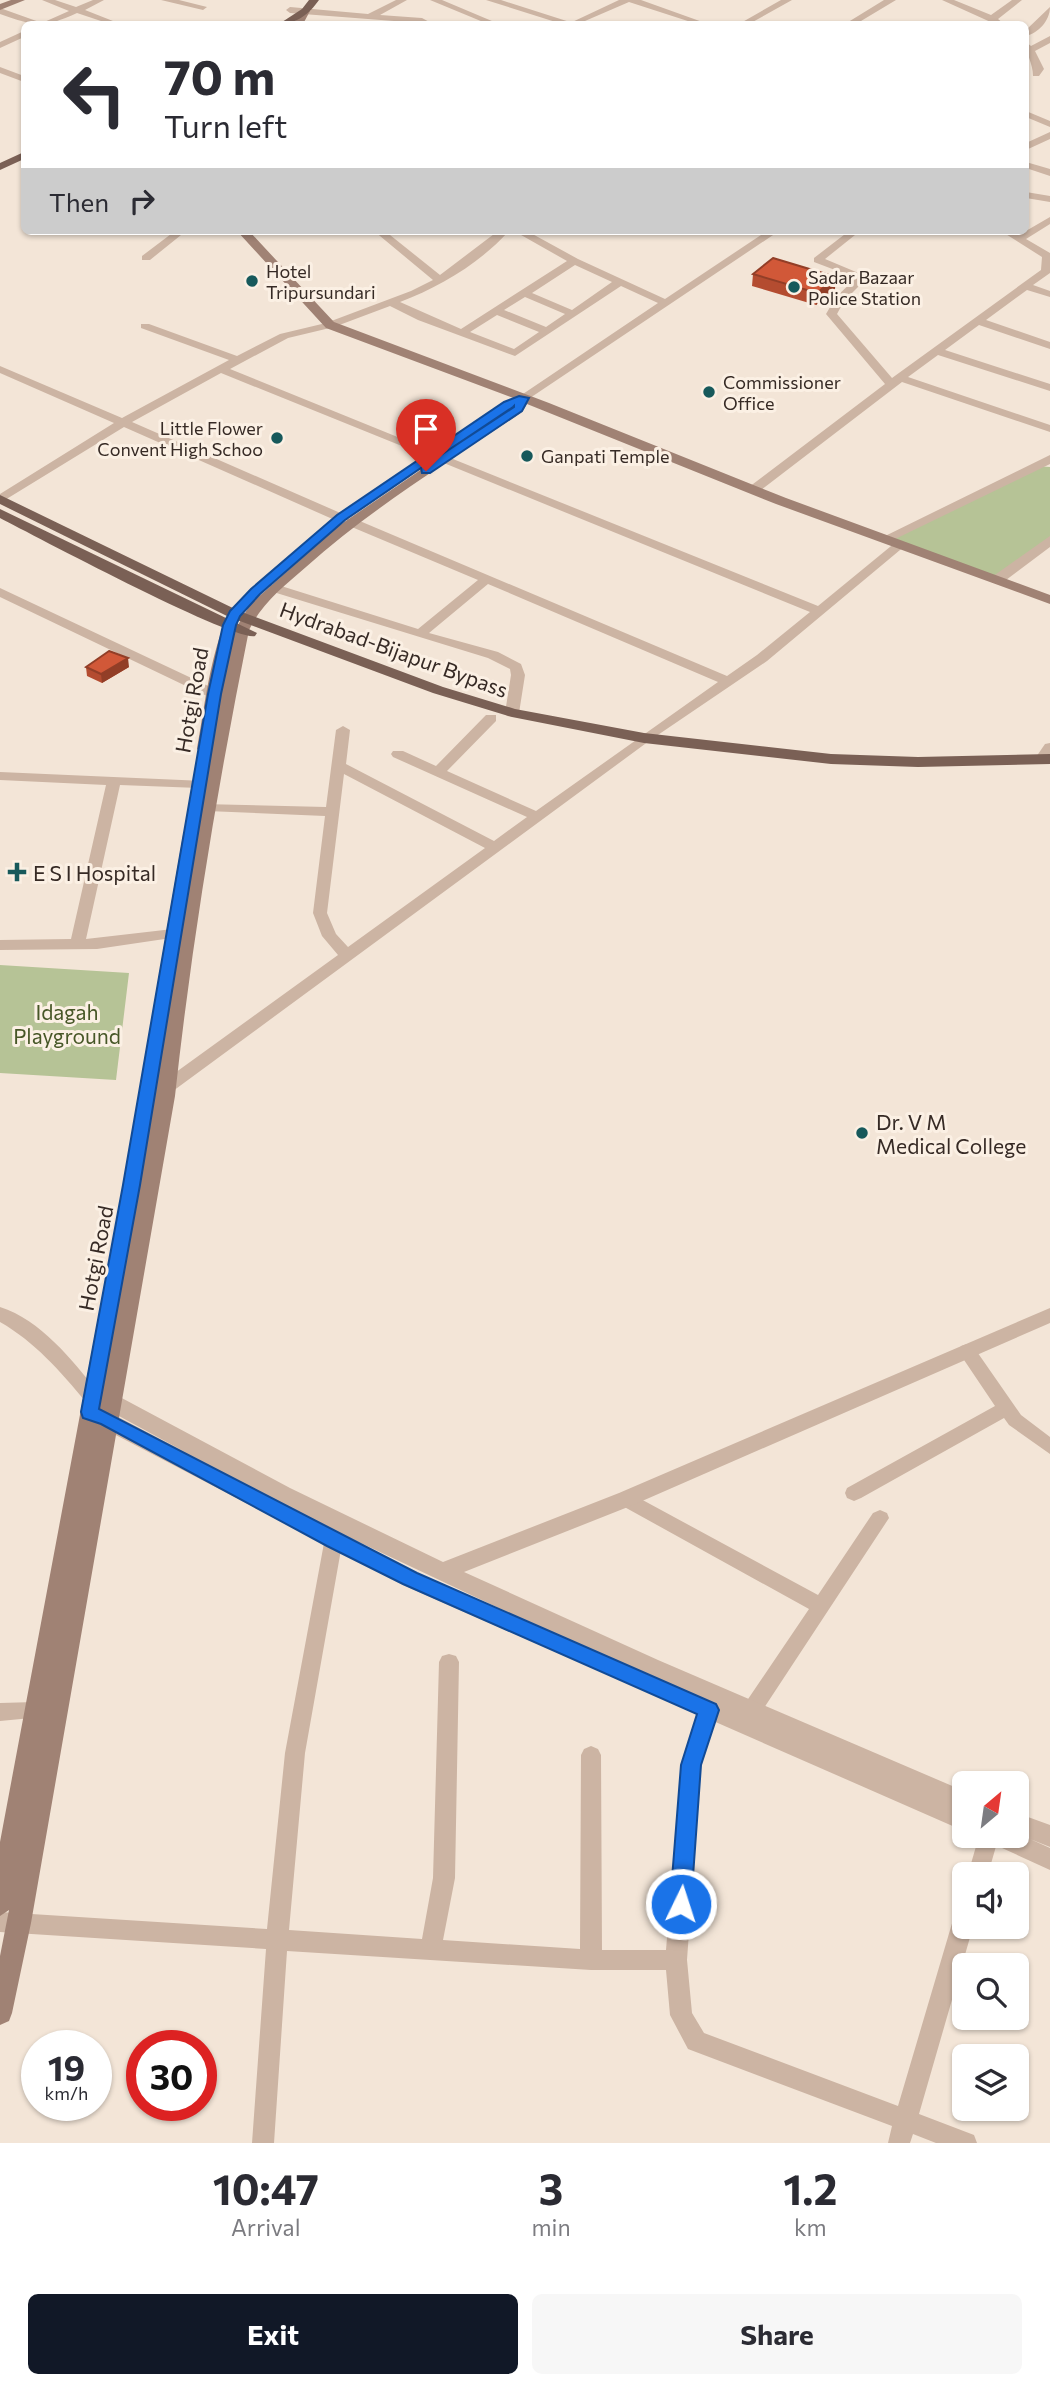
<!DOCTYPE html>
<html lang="en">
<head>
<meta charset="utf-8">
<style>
  :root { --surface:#fff; --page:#f7f7f7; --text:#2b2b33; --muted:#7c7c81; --accent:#111827 }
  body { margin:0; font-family:Commissioner,sans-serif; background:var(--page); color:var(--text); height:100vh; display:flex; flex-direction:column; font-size:26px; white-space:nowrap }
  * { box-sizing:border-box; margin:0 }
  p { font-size:23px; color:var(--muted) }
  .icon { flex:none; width:38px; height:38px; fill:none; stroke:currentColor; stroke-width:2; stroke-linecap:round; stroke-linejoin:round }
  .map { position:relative; height:2143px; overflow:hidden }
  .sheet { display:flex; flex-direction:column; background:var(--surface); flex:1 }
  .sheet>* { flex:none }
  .guide { position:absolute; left:21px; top:21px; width:1008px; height:214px; border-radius:10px; box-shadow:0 2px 5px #0004; background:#fff; color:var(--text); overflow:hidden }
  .needle { width:46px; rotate:29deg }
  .fabs { position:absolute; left:952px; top:1771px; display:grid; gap:14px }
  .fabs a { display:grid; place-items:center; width:77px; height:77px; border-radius:10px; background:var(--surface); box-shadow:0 2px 5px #0004; font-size:35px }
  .speed { position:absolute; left:21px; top:2030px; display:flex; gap:14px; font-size:35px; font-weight:700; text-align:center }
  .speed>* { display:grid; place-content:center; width:91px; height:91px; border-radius:50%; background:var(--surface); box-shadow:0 2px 5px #0004; line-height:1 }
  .speed small { font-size:18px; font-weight:400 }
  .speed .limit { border:10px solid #d22; background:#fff; color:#111 }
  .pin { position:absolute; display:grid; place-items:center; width:60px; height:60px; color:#fff; margin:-72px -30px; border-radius:50% 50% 50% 0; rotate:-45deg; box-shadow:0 0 7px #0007 }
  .pin .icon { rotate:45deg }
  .me { position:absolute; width:77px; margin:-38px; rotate:4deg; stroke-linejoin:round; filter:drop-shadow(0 0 5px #0008) }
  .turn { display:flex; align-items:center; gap:24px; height:147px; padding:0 28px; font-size:32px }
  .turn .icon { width:91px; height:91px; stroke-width:2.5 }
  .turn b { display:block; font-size:49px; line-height:60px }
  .then { display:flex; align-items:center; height:66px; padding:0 28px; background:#0003; gap:14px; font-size:26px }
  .eta { display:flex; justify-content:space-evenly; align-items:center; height:119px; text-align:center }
  .eta b { font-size:42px; font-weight:700; line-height:49px }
  .cta { display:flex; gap:14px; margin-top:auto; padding:14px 28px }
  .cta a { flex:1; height:80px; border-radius:10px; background:var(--accent); color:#fff; font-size:28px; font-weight:700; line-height:80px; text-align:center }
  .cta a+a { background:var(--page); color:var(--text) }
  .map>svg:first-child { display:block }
  .green { fill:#b6c396 }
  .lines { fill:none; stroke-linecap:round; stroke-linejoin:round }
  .minor { fill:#ccb4a3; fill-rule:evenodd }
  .tertiary { fill:#ccb4a3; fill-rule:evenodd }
  .secondary { fill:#a08274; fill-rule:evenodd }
  .primary { fill:#7a6055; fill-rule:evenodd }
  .wall { fill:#b44c30 }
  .shaded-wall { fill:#923e27 }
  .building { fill:#d15838; stroke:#923e27; stroke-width:2 }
  .route { fill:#1a73e8; stroke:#114b97; stroke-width:2; fill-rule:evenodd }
  .poi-dot { fill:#17595b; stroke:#fbf0e4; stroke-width:2.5 }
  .labels { text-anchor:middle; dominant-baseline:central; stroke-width:6; stroke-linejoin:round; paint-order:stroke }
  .far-poi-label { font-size:18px; fill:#362a25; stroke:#fbf0e4; text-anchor:start }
  .street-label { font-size:21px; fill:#362a25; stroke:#fbf0e4 }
  .poi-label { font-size:21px; fill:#362a25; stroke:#fbf0e4; text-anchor:start }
  .park-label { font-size:21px; fill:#475727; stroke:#fbf0e4 }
</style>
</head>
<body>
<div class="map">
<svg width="1050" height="2143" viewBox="0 0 1050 2143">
  <rect width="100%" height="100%" fill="#f3e5d7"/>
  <path class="green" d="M1036 466 1050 467V540L997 580 885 539Z
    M0 965 129 973 116 1080 0 1073Z"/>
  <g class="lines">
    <path class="minor" d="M42 0H55L76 7 93 0H104L85 10 118 23 110 24 77 13C42 29 35 26 0 14V8L42 23 69 11Z
      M161 0H179L207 7 203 10Z
      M396 0H407L380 15 422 18 433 24 290 13 286 10 290 7 368 14Z
      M430 0H442L499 24H488Z
      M619 0H641L708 24H697L629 2 578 24H568Z
      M781 0H792L749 24H739Z
      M942 0H954L991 15 1012 0H1022L998 19 1004 24H995Z
      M1050 7C1050 21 1038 33 1026 36V30Z
      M24 31V37L0 48V42Z
      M1050 36V43L1035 51 1044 69 1039 76H1033C1033 63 1026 55 1026 42L1031 46Z
      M0 67 24 76V82L0 73Z
      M1026 111 1050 121V127L1026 117Z
      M1050 132V139L1026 150V143Z
      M1026 192 1050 196V202L1026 198Z
      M1050 217V224L1026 239 1050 253V273L1033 285 1050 291V297L1027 290 986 320 1050 342V349L979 325 945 350 1050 384V391L938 355 908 377 1050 425V432L902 382 757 493H749V487L885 384 826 314 836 297 856 278 814 262V258L849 231H860L825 259 868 277 844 301 837 314 892 378 1041 270 1042 257 1001 231H1013L1019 235Z
      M175 231H186L150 260H142V256Z
      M374 231H385L440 275 498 231H509C480 263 440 287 400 302L461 329 567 261 514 231H527L578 259 665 299 767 231H779L527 400 517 398 658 303 621 286 515 356 418 320 390 306 334 327 288 338 230 369 437 453V457H429L221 373 132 422 345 515V521H337L124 427 0 503V494L114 423 0 373V366L122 418 229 360 141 328V324H149L237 356 280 334 326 323 411 291 433 280ZM575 265 612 282 572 310 532 293ZM525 297 565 314 546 327 504 310ZM497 315 539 332 514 349 470 332Z
      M443 455 818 606 896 542H904L906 545 767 661 649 741 173 1091H161L159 1087 161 1083 338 955 322 936 313 913 325 816 207 811 200 807 202 804 326 807 336 730 343 726 350 730 346 764 494 841 527 817 393 757 391 754 393 751H403L436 766 486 715H496V721L447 771 536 811 718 682 488 584 429 633 498 652 521 664 525 675 519 713 512 717 507 716 505 713 511 675 510 669 488 658 270 591V585H278L418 629 478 580 347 525V519H355L727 676 757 655 810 612 439 461V457ZM344 774 485 848 348 947 336 934 327 913Z
      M1050 455V464L889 542H881L879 539Z
      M0 588 219 691 221 694 214 698 209 697 0 597Z
      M1050 743V757L1046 763H1036L1034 760 1045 744Z
      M0 772 204 781 206 784 204 787 199 788 120 785 86 939 173 929 180 934 178 937 97 949 0 950V940L71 939 106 785 0 780Z
      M0 1307C41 1320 72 1360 98 1392L101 1397 98 1402 92 1404 86 1402C60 1371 35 1342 0 1322Z
      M967 1344 973 1346 1021 1415 1050 1437V1454L1009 1425 1004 1418 861 1498 854 1501 847 1498 845 1493 847 1488 995 1406 958 1351 961 1346Z
      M626 1491 818 1595 873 1513 880 1510 887 1513 889 1518 758 1717 751 1720 744 1717 741 1711 744 1705 809 1609 619 1504 617 1499 619 1494Z
      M336 1519 343 1522 345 1527 305 1753 289 1930 422 1939 433 1878 439 1662 442 1656 449 1654 456 1656 459 1662 455 1878 443 1940 580 1949 581 1755 584 1749 591 1746 598 1749 601 1755 602 1950H666L681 1765 702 1699 705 1693 712 1690 719 1693 722 1699 701 1765 687 1960 692 2013 704 2033 898 2106 953 1920 956 1913 964 1910V1927H973L919 2114 974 2135 977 2143H936L913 2134 910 2143H888L892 2126 688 2049 670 2015 666 1970H591L287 1951 274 2143H252L266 1949 0 1932V1912L267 1929 285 1753 327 1527 329 1522Z
      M35 1702 42 1705 45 1711 42 1717 0 1721V1703Z
      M979 1836H999L988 1874H968Z"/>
    <path class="tertiary" d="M486 0H501L576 24H562Z
      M884 0H896L856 24H845Z
      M1026 162 1050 169V176L1026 168Z
      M1050 536V547L1002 583H992V577Z
      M1050 1308V1323L633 1505 464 1572 658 1660 964 1791V1831L403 1585 89 1421 86 1415 89 1409 96 1407 103 1409 187 1453 106 1409 92 1405 89 1399 92 1393 99 1391 118 1396 290 1488 443 1562 619 1493ZM344 1535 505 1611 417 1573Z
      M1017 1813 1050 1825V1847L1030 1839 1050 1848V1870L991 1843 988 1836H1017Z"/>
    <path class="secondary" d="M11 0H25L0 10V4Z
      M302 9 310 11 303 24H293Z
      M237 231H249L334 322 549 403 786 498 1050 595V604L776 504 527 404 522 412C449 461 372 508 306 567 284 586 261 604 249 630 218 784 192 939 175 1096L31 1923 12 2013 9 2021 0 2025V1956L9 1910 0 1916V1842L123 1185 183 835 185 832 195 831 209 753 200 752 197 749C204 716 214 606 248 596L255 600 337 527 513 407 516 399 326 328ZM248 608 235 630 228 661C232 641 234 622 248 608Z"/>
    <path class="primary" d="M309 0H319C309 14 297 24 279 24L302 9Z
      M24 152V159L0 170V163Z
      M0 495 239 611 443 687 515 709 644 733 831 754 918 757 1050 754V764L918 767 831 764 644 743 512 717 433 693 229 617 0 504Z
      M0 509 257 633 255 636C232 641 35 536 0 518Z"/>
  </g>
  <path class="wall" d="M753 274 835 289 816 305 752 286Z
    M86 667H129L102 683 87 676Z"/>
  <path class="shaded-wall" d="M836 277 835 289 816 305 817 293Z
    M128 658 129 667 102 683 101 674Z"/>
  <path class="building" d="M773 258 836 277 817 293 753 274Z
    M109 651 128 658 101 674 86 667Z"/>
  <path class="route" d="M519 396 529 398 522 411 430 473H422L421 468 345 520 260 594 240 616 236 625 221 694 140 1185 99 1409 417 1573 716 1704 719 1710 701 1765 691 1904 688 1911 681 1914 673 1911 670 1904 681 1765 697 1714 403 1584 327 1546 101 1424 83 1418 81 1412 123 1185 208 694 223 625 230 611 251 589 337 515 504 402ZM514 406V407L441 455 513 407Z"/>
  <g class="poi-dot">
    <circle cx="252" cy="281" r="7"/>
    <circle cx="794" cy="287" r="7"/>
    <circle cx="709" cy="392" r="7"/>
    <circle cx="277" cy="438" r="7"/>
    <circle cx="527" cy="456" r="7"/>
    <path d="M13.5 861.5h7v7h7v7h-7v7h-7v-7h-7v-7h7z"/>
    <circle cx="862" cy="1133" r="7"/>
  </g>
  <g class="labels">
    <g class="far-poi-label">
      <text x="266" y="271">Hotel<tspan x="266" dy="21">Tripursundari</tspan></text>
      <text x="808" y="277">Sadar Bazaar<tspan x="808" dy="21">Police Station</tspan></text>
      <text x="723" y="382">Commissioner<tspan x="723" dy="21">Office</tspan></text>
      <text x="263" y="428" text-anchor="end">Little Flower<tspan x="263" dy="21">Convent High Schoo</tspan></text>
      <text x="541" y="456">Ganpati Temple</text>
    </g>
    <g class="street-label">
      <text transform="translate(394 649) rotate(20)">Hydrabad-Bijapur Bypass</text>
      <text transform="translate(191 700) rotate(-80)">Hotgi Road</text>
      <text transform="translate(95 1258) rotate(-79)">Hotgi Road</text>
    </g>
    <g class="poi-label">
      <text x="33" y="872">E S I Hospital</text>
      <text x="876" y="1121">Dr. V M<tspan x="876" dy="24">Medical College</tspan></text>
    </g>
    <g class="park-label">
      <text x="67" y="1011">Idagah<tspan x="67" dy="24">Playground</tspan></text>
    </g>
  </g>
</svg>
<div class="fabs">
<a><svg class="needle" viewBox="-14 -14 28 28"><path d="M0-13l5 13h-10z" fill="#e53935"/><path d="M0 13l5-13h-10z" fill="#7c7c81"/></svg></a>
<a><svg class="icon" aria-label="sound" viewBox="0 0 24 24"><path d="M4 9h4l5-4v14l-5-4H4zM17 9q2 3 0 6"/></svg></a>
<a><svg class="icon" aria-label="search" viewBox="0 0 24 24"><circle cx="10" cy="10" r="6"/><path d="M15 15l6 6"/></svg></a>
<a><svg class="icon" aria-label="layers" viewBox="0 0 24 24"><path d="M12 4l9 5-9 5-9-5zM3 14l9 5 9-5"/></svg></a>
</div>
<div class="speed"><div>19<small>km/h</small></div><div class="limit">30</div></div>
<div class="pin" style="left:426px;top:471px;background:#d93025"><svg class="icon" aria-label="arrive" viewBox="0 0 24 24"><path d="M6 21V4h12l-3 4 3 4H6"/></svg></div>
<svg class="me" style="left:681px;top:1904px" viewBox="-20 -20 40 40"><circle r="17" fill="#1a73e8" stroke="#fff" stroke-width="3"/><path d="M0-11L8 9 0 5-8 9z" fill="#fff"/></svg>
<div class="guide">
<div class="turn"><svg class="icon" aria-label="left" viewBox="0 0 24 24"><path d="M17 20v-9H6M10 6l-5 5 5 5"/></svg><div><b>70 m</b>Turn left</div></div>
<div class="then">Then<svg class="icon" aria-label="right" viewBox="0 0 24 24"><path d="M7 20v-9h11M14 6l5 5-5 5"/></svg></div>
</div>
</div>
<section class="sheet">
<div class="eta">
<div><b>10:47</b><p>Arrival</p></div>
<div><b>3</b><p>min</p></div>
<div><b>1.2</b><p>km</p></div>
</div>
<div class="cta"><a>Exit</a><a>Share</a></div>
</section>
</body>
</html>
